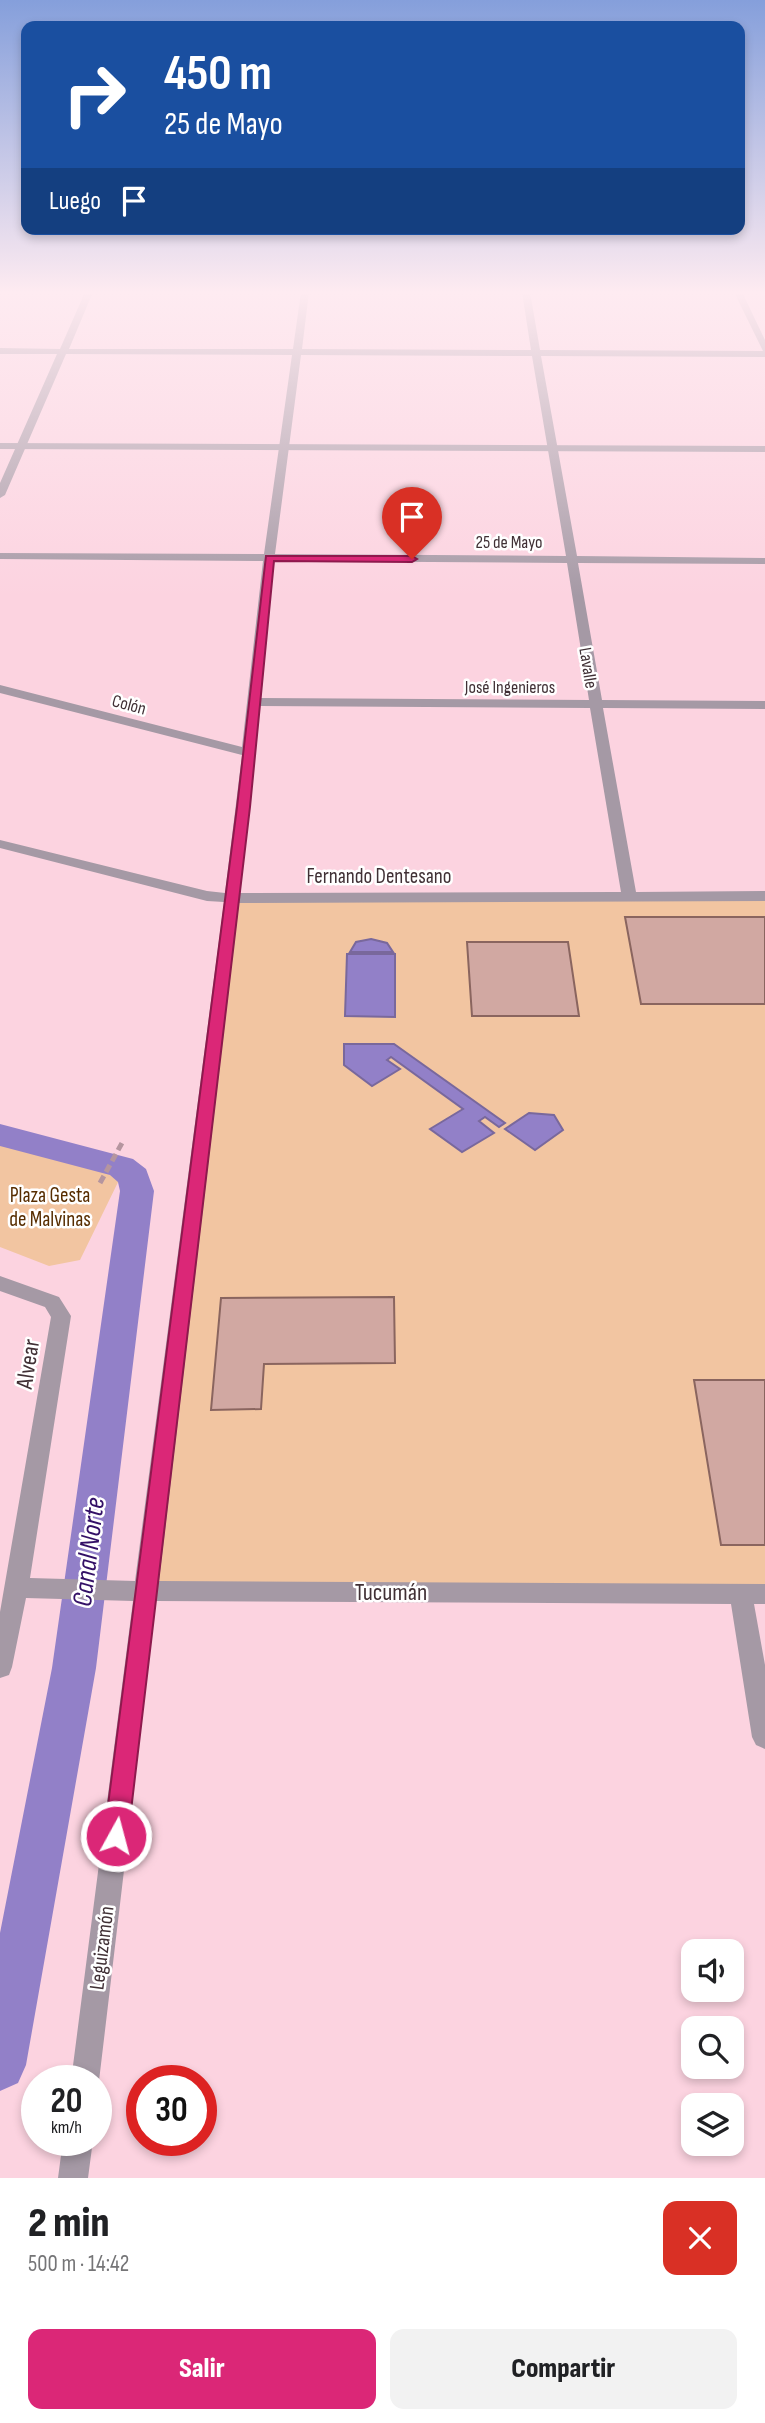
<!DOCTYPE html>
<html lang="es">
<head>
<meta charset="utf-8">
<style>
  :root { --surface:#fff; --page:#f2f2f2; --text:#202124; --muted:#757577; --accent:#db2777 }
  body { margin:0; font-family:"Sofia Sans Condensed",sans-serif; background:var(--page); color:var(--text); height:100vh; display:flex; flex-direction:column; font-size:26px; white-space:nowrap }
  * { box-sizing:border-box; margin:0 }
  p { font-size:23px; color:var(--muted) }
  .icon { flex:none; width:38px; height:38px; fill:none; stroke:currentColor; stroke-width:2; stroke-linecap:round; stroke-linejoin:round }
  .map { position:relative; height:2178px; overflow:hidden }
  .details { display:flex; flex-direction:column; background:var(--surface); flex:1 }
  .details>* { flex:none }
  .guide { position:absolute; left:21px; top:21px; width:724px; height:214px; border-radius:14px; box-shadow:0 4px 10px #0003; background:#1a4fa0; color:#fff; overflow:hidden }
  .tools { position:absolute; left:681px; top:1939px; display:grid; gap:14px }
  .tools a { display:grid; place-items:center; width:63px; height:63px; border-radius:14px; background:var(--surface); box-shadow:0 4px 10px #0003; font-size:35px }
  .speed { position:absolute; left:21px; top:2065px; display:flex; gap:14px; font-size:35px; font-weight:700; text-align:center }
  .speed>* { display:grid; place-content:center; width:91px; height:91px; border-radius:50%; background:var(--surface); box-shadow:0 4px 10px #0003; line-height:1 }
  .speed small { font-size:18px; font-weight:400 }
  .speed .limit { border:10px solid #d22; background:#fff; color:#111 }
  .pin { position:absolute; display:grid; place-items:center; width:60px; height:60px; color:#fff; margin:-72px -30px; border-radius:50% 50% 50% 0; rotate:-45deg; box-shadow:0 0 7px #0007 }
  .pin .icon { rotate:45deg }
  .me { position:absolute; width:77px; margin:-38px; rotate:7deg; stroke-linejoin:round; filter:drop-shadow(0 0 5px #0008) }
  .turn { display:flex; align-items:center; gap:24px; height:147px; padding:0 28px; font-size:32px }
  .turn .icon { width:91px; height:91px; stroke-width:2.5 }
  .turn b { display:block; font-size:49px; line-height:60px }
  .then { display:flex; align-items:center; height:66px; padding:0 28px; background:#0003; gap:14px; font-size:26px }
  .round { display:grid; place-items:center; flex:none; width:74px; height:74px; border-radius:14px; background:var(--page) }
  .head { display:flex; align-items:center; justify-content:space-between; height:119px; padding:0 28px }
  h1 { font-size:42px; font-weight:800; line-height:52px }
  .action { display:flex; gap:14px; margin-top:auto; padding:14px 28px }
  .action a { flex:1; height:80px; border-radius:14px; background:var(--accent); color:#fff; font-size:28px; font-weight:800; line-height:80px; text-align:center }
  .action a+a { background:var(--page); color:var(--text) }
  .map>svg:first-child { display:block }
  .green { fill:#f2c5a1 }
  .water { fill:#9280c8; stroke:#79689c; stroke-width:2 }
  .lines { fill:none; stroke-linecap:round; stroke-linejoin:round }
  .canal { fill:#9280c8; fill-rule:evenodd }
  .building { fill:#d1a8a2; stroke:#8a655f; stroke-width:2 }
  .path { stroke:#b5959f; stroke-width:5; stroke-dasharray:8 4.5; stroke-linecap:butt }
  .minor { fill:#a599a5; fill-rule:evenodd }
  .tertiary { fill:#a599a5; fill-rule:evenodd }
  .route { fill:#db2777; stroke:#8e194d; stroke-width:2 }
  .labels { text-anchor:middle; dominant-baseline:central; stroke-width:5; stroke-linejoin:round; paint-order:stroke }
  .far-street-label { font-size:18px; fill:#403035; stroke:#fff }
  .street-label { font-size:21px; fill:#403035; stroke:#fff }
  .park-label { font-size:21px; fill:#572d00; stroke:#fff }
  .near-street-label { font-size:24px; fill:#403035; stroke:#fff }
  .near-water-label { font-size:28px; font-style:italic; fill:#331066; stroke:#fff }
</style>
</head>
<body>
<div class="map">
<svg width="765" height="2178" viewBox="0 0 765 2178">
  <rect width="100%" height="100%" fill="#fcd3e0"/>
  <path class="green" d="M765 896V1594L147 1591 230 898Z
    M0 1142 122 1174 80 1260 49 1266 0 1247Z"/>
  <path class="water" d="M371 939 387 943 393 952H350L356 942Z
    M347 954H395V1017L345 1016Z
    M344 1044H394L505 1123 499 1127 485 1117 479 1121 494 1133 462 1152 430 1129 463 1109 391 1057 387 1060 400 1069 372 1086 344 1065Z
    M529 1113 554 1115 563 1130 535 1150 505 1129Z"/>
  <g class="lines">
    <path class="canal" d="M0 1124 133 1159 146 1169 154 1191 96 1668 26 2065 18 2083 0 2091V1933L52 1668 120 1191 118 1182 110 1175 0 1146Z"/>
  </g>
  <path class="building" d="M625 917H765V1004H641Z
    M467 942H568L579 1016H472Z
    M394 1297 395 1363 264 1364 261 1409 211 1410 221 1298Z
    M694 1380H765V1545H721Z"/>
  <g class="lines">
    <path class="path" d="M100 1183 122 1143"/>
    <path class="minor" d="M85 292H93L69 349H293L301 292H309L302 349 531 350 522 292H530L540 350 763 351 734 292H742L765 340V357L541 356 577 556 765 558V564L578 563 602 700 765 701V709L603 708 636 892 765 891V901L239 903 159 1581 765 1584V1604H754L765 1665V1749L756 1745 752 1737 731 1604 156 1601 99 2081 96 2089V2081H71L133 1601 26 1598 12 1667 9 1675 0 1678V1612L51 1317 45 1307 0 1291V1276L59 1297 71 1316 30 1578 135 1581 224 902 207 901 0 848V840L207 891 225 893 242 755 0 693V685L242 747 263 561 0 559V553L264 554 292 355 66 354 5 495 0 498V483L57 354H0V348L60 349ZM301 355 532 356 566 556 275 554ZM274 561 567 563 589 700 261 698ZM260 706 590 708 621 892 240 893Z
      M63 2140H93L88 2178H58Z"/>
    <path class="tertiary" d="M0 443 765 446V452L0 449Z"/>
  </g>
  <linearGradient id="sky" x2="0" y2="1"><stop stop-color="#859fdb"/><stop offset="0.49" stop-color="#feebf1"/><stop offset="1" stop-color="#feebf1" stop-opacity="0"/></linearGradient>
  <rect width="765" height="597" fill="url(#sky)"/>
  <path class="route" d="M266 556H412L417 559 412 562 274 561 250 807 128 1836 124 1844 116 1848 108 1844 104 1836 237 807Z"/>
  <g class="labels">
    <g class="far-street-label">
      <text x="509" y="542">25 de Mayo</text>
      <text transform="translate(588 668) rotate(81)">Lavalle</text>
      <text x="510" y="687">José Ingenieros</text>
      <text transform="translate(129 705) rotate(15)">Colón</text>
    </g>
    <g class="street-label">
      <text x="379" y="876">Fernando Dentesano</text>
      <text transform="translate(102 1948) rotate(-83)">Leguizamón</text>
    </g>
    <g class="park-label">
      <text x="50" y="1195">Plaza Gesta<tspan x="50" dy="24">de Malvinas</tspan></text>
    </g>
    <g class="near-street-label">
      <text transform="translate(28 1364) rotate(-81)">Alvear</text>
      <text x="391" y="1592">Tucumán</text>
    </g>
    <g class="near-water-label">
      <text transform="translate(89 1552) rotate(-83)">Canal Norte</text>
    </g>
  </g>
</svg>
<div class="tools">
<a><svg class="icon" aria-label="sound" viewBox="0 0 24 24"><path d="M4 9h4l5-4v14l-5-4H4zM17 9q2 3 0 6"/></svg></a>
<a><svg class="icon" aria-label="search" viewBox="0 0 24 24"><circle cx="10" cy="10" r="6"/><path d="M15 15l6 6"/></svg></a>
<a><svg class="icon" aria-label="layers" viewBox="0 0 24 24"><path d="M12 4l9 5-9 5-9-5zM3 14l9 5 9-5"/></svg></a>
</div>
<div class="speed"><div>20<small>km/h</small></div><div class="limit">30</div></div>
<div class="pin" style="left:412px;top:559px;background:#d93025"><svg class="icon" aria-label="arrive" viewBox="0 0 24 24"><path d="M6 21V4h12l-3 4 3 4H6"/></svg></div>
<svg class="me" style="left:116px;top:1836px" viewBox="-20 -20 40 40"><circle r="17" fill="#db2777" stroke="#fff" stroke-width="3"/><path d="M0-11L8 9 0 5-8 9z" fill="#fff"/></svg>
<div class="guide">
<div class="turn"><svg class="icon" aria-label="right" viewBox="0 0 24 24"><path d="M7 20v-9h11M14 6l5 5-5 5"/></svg><div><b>450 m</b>25 de Mayo</div></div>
<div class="then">Luego<svg class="icon" aria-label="arrive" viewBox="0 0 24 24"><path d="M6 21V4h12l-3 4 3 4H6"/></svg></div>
</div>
</div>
<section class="details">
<div class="head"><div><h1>2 min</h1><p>500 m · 14:42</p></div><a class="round" style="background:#d93025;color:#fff"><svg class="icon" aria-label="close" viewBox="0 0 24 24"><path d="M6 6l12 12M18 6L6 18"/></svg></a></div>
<div class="action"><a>Salir</a><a>Compartir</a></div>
</section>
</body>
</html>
